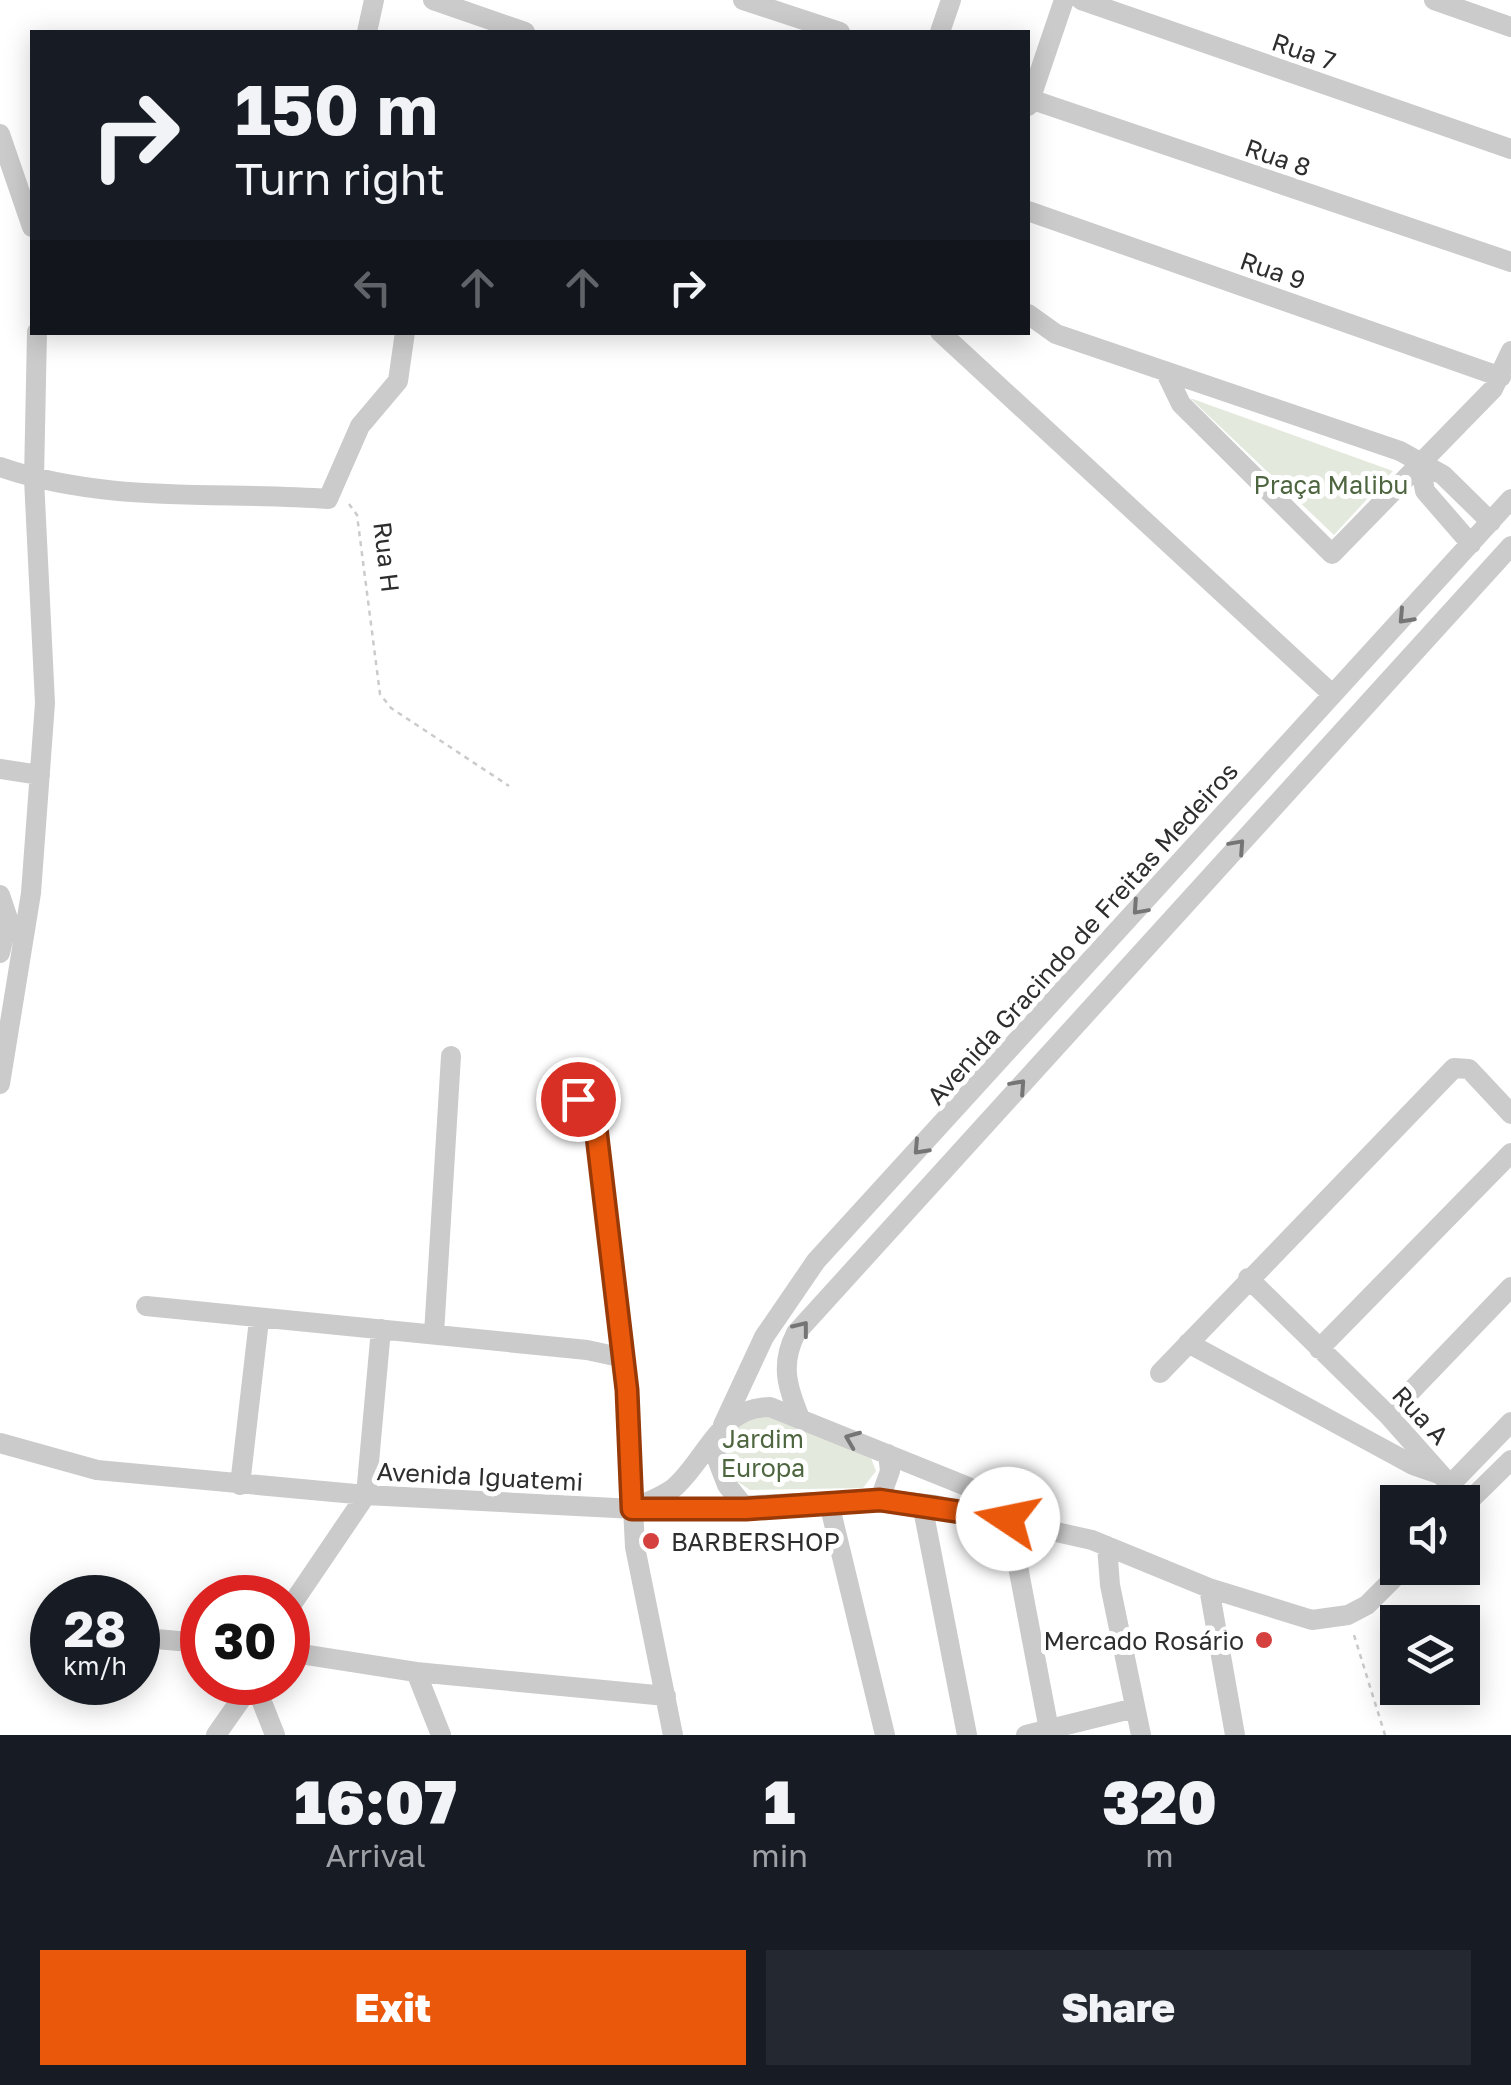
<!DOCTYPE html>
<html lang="en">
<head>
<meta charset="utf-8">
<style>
  :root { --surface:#171b24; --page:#242831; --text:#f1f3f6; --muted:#9ea1a6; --accent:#ea580c }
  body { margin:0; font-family:"Golos Text",sans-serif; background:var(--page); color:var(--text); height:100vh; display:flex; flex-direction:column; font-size:38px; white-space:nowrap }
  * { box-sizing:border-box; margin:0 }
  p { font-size:32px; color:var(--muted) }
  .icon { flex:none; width:55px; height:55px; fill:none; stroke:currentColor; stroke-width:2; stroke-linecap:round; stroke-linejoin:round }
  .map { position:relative; height:1735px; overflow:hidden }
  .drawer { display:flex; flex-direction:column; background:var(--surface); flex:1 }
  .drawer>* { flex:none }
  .top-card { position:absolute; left:30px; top:30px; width:1000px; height:305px; border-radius:0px; box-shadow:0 5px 25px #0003; background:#171b24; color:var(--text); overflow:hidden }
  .buttons { position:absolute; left:1380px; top:1485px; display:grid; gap:20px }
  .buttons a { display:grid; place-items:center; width:100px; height:100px; border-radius:0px; background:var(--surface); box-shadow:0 5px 25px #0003; font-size:50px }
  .speed { position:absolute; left:30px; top:1575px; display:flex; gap:20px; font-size:50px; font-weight:700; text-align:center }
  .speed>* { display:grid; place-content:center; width:130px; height:130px; border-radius:50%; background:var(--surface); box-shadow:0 5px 25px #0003; line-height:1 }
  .speed small { font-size:25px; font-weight:400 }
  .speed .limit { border:15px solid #d22; background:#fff; color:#111 }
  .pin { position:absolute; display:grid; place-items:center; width:85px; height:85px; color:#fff; margin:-42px; border:5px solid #fff; border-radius:50%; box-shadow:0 2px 10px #0007 }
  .me { position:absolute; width:110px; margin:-55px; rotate:281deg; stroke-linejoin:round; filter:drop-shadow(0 0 8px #0008) }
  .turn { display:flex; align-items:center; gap:35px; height:210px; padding:0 40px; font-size:45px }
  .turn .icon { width:130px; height:130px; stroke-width:2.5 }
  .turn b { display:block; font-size:70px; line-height:85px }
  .lanes { display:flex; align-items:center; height:95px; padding:0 40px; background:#0003; justify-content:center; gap:50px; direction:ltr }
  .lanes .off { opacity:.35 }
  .eta { display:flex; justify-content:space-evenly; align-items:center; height:170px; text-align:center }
  .eta b { font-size:60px; font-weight:800; line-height:70px }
  .cta { display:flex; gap:20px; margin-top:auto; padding:20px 40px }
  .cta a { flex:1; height:115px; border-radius:0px; background:var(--accent); color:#fff; font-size:40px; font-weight:800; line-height:115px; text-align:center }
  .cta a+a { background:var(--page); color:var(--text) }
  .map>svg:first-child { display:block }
  .green { fill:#e3eadd }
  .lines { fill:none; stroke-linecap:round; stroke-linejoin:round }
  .path { stroke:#cbcbcb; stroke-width:2.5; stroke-dasharray:5 5; stroke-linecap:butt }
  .minor { stroke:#cbcbcb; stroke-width:20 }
  .oneway { stroke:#757575 }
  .route-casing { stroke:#983908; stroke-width:25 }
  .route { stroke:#ea580c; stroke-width:18 }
  .poi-dot { fill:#d5413f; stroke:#fff; stroke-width:4 }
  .labels { text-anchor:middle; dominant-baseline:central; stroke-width:10; stroke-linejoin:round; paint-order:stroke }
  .street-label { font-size:25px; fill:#2e2e2e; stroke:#fff }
  .park-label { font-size:25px; fill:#4e663f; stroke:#fff }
  .poi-label { font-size:25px; fill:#2e2e2e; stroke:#fff; text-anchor:start }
</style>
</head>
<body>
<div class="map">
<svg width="1511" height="1735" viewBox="0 0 1511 1735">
  <rect width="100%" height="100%" fill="#fff"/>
  <path class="green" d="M1190 398 1393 471 1334 535Z
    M767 1414 871 1458 876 1471 863 1488 750 1490 734 1479 723 1454C726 1426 744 1423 767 1414Z"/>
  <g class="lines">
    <path class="path" d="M349 504 357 515 380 694 391 708 509 786
      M1354 1635 1385 1735"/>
    <path class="minor" d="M433 0 525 32
      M743 0 840 32
      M1081 0 1511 149
      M1434 0 1511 27
      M367 32 374 0
      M940 32 951 0
      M1030 99 1511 262
      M1028 106 1064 0
      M0 134 32 227
      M1028 211 1501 377
      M1028 314 1056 334 1400 451 1443 475 1491 522
      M940 332 1332 694
      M1165 371 1181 404 1332 554 1493 389 1511 351
      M1420 464 1425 491 1471 544
      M0 467C107 504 217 491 328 499L360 426 398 381 405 332
      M0 769 40 775
      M0 895 8 919 0 953
      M0 1084 31 893 45 703 34 479 37 332
      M578 1099 596 1128 627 1389 635 1547 673 1735
      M1248 1278 1388 1415 1467 1504
      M146 1306 587 1350 624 1358
      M434 1334 451 1056
      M1188 1343 1413 1465 1439 1474
      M1319 1349 1511 1153
      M1160 1373 1454 1068 1469 1069 1511 1114
      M1388 1415 1511 1287
      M800 1418C787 1387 780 1364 796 1333L1511 546
      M723 1425 764 1337 816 1261 1511 499
      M0 1443 97 1470 366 1495 654 1510 880 1499 935 1505 1092 1540 1209 1588 1312 1620 1348 1615 1367 1605 1404 1568
      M712 1446 727 1485 746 1509
      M240 1485 259 1320
      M1450 1485 1511 1422
      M880 1499 890 1471 888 1454
      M829 1503 885 1735
      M922 1504 967 1735
      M634 1508C647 1502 665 1496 676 1486 709 1455 720 1407 770 1407L966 1486 1020 1516
      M1462 1508 1511 1460
      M1009 1519 1050 1735
      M1107 1546 1110 1585 1141 1735
      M1209 1588 1235 1735
      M288 1610 366 1495 381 1329
      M144 1638 202 1643
      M288 1652 416 1672 441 1735
      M416 1672 666 1696
      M254 1682 275 1735
      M216 1735 253 1682
      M1026 1735 1135 1708"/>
  </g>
  <defs><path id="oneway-chevron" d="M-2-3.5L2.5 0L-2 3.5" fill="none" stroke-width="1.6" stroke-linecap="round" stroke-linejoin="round" transform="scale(2.5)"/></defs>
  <g class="oneway">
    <use href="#oneway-chevron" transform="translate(1405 617) rotate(133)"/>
    <use href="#oneway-chevron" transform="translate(1238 846) rotate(-48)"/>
    <use href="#oneway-chevron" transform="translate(1139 908) rotate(132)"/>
    <use href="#oneway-chevron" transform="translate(1019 1086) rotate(-48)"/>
    <use href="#oneway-chevron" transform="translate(920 1148) rotate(133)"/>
    <use href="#oneway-chevron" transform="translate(802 1328) rotate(-52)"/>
    <use href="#oneway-chevron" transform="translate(852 1439) rotate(-158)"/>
  </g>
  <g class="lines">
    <g class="route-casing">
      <path id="route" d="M578 1099 596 1128 627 1390 632 1509H746L880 1500 1008 1519"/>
    </g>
    <use href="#route" class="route"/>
  </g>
  <g class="poi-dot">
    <circle cx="651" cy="1541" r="10"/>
    <circle cx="1264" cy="1640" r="10"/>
  </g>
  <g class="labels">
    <g class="street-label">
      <text transform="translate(1304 51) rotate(19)">Rua 7</text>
      <text transform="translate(1278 157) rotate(19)">Rua 8</text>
      <text transform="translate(1273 270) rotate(19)">Rua 9</text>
      <text transform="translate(387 557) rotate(83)">Rua H</text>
      <text transform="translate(1082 933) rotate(-48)">Avenida Gracindo de Freitas Medeiros</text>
      <text transform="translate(1421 1415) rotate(47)">Rua A</text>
      <text transform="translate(480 1476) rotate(3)">Avenida Iguatemi</text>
    </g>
    <g class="park-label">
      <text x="1331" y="484">Praça Malibu</text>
      <text x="763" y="1438">Jardim<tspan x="763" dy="29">Europa</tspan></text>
    </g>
    <g class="poi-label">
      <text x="671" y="1541">BARBERSHOP</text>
      <text x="1244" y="1640" text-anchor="end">Mercado Rosário</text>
    </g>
  </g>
</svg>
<div class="buttons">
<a><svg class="icon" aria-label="sound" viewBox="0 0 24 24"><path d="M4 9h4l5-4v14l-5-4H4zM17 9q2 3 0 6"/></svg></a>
<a><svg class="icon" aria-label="layers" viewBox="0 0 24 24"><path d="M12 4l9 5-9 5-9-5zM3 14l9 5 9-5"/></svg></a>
</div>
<div class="speed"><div>28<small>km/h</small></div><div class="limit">30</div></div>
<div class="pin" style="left:578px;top:1099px;background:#d93025"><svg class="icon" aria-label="arrive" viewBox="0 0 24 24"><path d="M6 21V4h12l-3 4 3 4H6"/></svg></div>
<svg class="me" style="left:1008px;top:1519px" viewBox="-20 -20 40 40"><circle r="19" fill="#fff"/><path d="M0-13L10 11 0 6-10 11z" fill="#ea580c"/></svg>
<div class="top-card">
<div class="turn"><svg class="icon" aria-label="right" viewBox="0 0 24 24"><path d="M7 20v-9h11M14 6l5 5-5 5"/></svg><div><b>150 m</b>Turn right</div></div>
<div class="lanes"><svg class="icon off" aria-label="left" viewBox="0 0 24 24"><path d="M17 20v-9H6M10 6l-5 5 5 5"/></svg><svg class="icon off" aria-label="ahead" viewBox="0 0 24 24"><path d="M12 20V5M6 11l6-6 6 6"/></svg><svg class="icon off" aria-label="ahead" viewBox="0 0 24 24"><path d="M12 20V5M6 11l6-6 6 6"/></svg><svg class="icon" aria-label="right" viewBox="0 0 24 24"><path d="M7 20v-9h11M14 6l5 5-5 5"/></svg></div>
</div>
</div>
<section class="drawer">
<div class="eta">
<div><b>16:07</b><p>Arrival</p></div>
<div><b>1</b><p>min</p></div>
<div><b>320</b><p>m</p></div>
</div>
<div class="cta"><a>Exit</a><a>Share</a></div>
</section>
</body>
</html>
